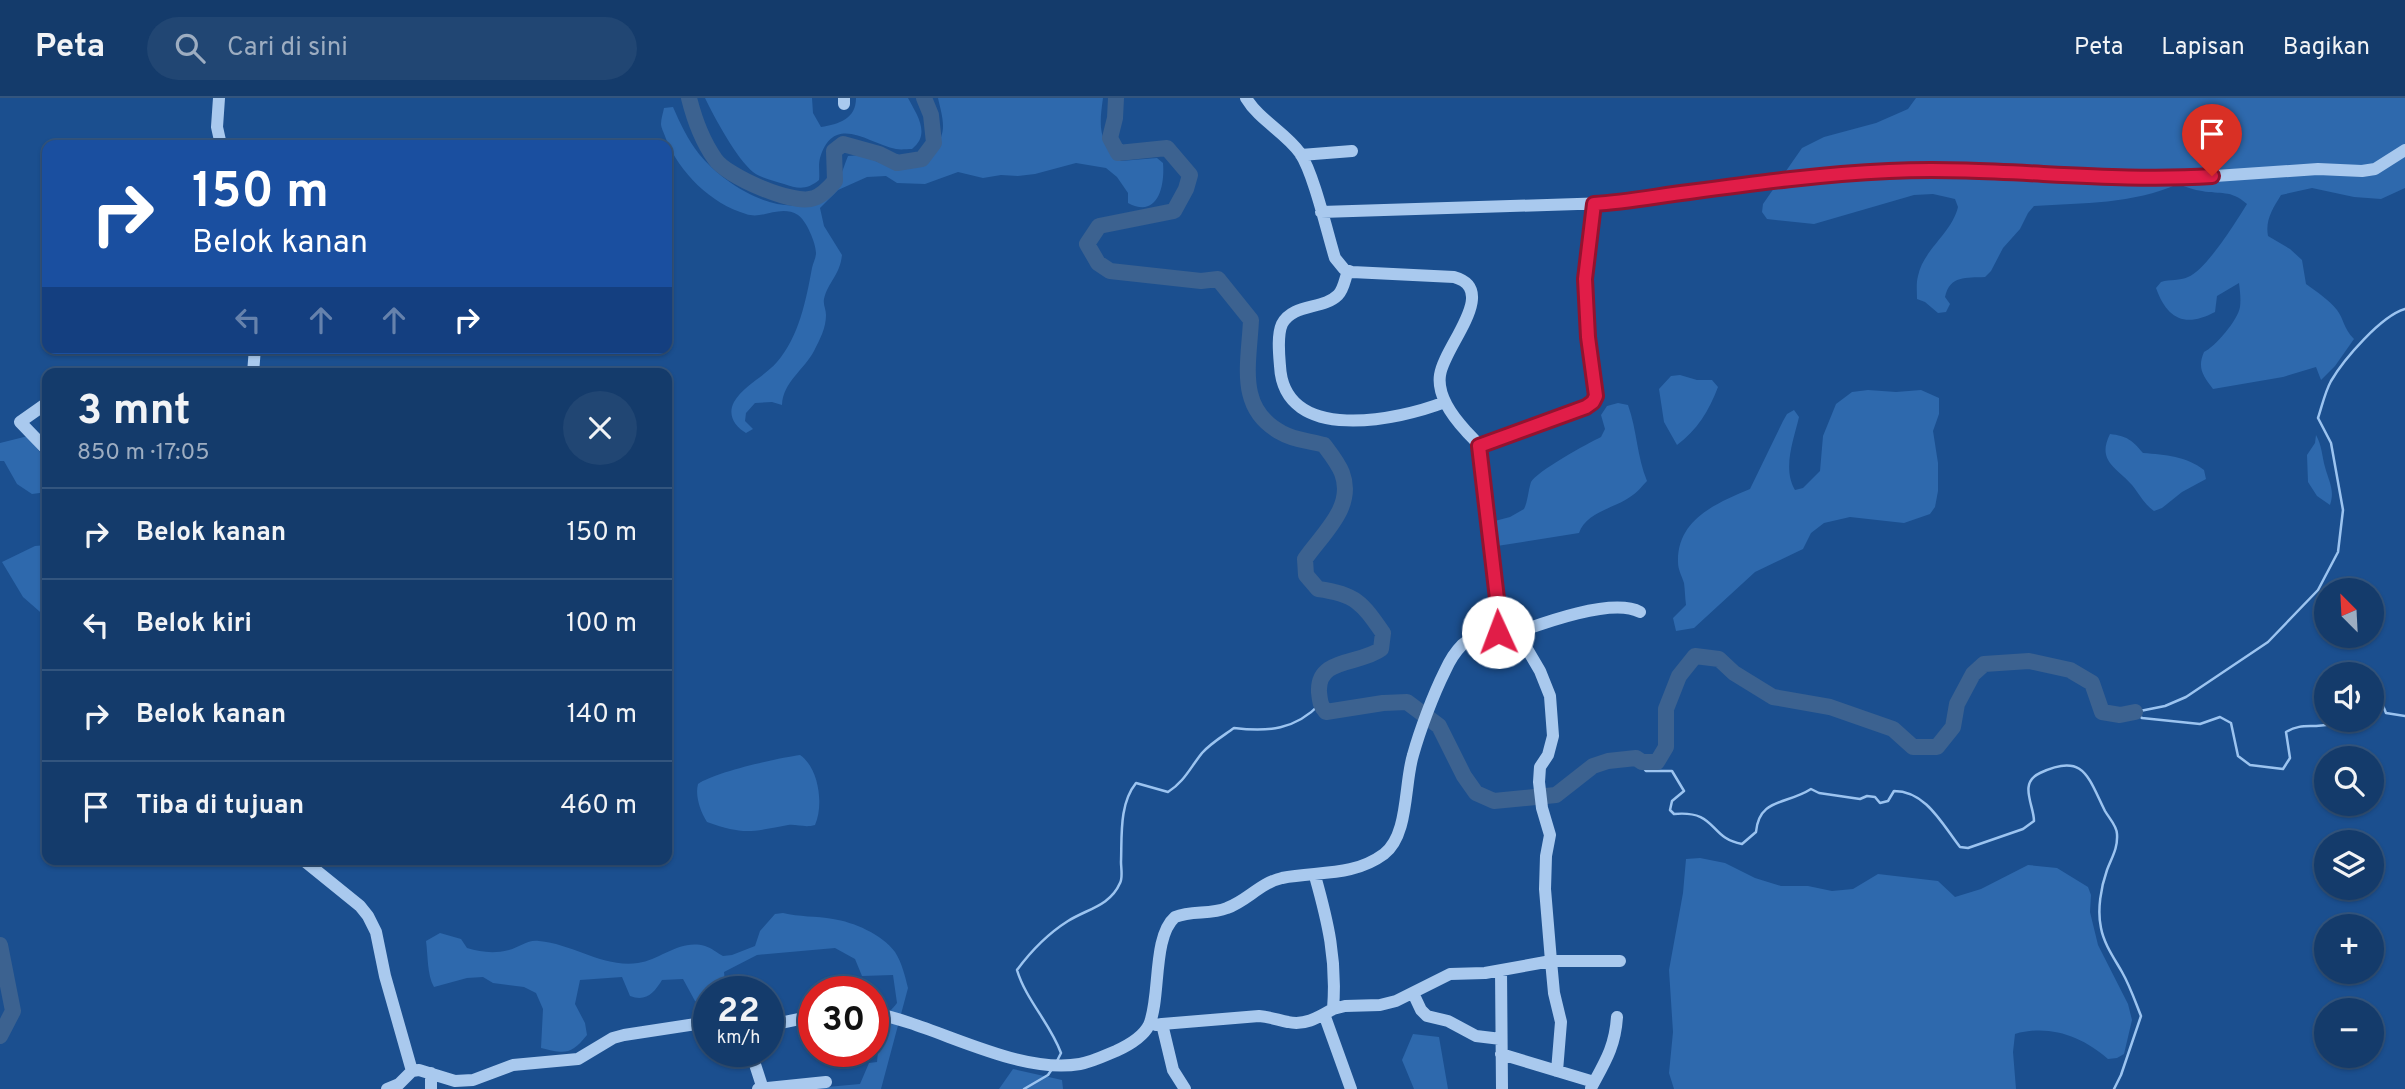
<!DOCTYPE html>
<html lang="id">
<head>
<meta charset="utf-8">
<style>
  :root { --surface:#143b6b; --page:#214673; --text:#f1f3f6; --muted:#9dadc1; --line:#33557e }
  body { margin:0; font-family:Overpass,sans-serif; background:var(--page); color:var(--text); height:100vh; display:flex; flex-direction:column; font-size:26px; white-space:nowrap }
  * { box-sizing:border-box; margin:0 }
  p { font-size:23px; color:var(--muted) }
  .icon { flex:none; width:38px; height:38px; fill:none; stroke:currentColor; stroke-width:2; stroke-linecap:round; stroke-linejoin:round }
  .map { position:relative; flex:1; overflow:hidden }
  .side { position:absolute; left:42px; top:270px; width:630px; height:497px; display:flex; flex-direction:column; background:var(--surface); border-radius:14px; box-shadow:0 2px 5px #0004,0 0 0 2px var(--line) }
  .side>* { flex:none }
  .top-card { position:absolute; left:42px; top:42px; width:630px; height:214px; border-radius:14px; box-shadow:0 2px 5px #0004,0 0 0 2px var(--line); background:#1a4fa0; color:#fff; overflow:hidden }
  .needle { width:46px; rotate:336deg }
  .tools { position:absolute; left:2314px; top:480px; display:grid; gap:14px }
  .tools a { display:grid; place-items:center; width:70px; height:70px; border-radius:50%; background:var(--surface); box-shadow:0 2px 5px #0004,0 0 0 2px var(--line); font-size:35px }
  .speed { position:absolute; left:693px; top:878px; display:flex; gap:14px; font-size:35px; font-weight:700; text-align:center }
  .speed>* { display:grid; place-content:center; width:91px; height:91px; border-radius:50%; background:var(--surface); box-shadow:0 2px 5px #0004,0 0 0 2px var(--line); line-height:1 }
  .speed small { font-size:18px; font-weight:400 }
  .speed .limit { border:10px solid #d22; background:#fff; color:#111 }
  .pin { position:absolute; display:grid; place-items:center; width:60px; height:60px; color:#fff; margin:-72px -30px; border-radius:50% 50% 50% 0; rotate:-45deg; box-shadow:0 0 7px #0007 }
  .pin .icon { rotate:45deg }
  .me { position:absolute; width:77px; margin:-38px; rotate:358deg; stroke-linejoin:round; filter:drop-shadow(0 0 5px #0008) }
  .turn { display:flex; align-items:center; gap:24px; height:147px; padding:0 35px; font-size:32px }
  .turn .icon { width:91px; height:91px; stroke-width:2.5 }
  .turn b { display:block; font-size:49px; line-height:60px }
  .lanes { display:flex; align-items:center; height:66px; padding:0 35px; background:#0003; justify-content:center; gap:35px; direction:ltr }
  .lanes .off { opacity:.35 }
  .round { display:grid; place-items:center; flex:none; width:74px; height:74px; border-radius:37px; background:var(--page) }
  .head { display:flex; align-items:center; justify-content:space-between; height:119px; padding:0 35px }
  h1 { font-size:42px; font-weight:700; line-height:52px }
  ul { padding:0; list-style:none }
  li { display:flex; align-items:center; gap:21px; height:91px; padding:0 35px; border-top:2px solid var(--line) }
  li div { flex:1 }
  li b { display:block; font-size:26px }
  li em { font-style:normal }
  header { display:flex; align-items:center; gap:42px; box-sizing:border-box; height:98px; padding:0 35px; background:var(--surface); border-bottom:2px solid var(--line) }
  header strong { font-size:33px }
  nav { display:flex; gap:38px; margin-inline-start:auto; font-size:24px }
  .search { width:490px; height:63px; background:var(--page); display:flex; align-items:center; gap:18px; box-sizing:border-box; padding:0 24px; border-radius:38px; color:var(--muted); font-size:26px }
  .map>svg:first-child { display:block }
  .green { fill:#2e69ad }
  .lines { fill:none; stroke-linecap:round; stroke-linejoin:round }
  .stream { stroke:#9cc4f0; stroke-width:2.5 }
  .river { stroke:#3c6290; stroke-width:16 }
  .minor { stroke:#a9c9ee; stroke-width:12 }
  .route-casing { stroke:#92132f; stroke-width:18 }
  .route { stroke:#e11d48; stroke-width:12 }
</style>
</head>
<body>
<header>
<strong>Peta</strong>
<div class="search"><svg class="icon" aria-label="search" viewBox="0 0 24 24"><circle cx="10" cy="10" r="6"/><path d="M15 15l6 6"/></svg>Cari di sini</div>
<nav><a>Peta</a><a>Lapisan</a><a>Bagikan</a></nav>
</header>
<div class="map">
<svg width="2405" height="991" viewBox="0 0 2405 991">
  <rect width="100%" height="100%" fill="#1b4f8f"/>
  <path class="green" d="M705 0H812L813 15 821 29C839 26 856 21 856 0H908C917 17 931 36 912 51 907 51 901 52 896 51 869 46 834 14 820 60 818 68 820 75 819 82 807 92 798 91 784 86 774 83 761 80 753 74 737 61 714 19 705 0Z
    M938 0H1103C1099 28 1098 44 1121 63L1157 60 1163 65C1165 88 1158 121 1128 105V95L1117 79 1106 70 1076 65 1035 76 1018 78 1001 77 983 80 958 74 925 86 897 85 886 78 867 79 838 92 820 110 824 128 842 157C840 177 828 184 824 201 823 207 826 211 826 217 826 230 820 241 814 253 804 272 783 284 782 307L772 304 755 305 746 315 745 323 753 331 746 335C735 329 727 317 734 304 744 287 764 279 777 264 799 239 806 202 812 170 813 165 816 160 816 155 816 145 806 122 798 117 780 106 763 122 746 116 711 106 679 74 666 41 665 37 661 30 661 26 661 21 663 15 664 10L673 9C680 25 688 42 699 56 727 90 792 130 831 92 840 84 843 70 848 58 865 55 874 64 890 68 911 72 928 69 937 49 940 42 943 36 943 28 943 19 940 9 938 0Z
    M1916 0H2405V90L2381 101 2354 99 2312 90 2281 97C2273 110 2265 122 2268 138L2290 151 2302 162 2306 186C2317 194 2329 202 2337 212 2344 221 2343 230 2354 241L2335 268 2321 282 2316 269 2283 279 2213 291C2203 278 2197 270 2204 254 2215 249 2238 222 2240 209 2241 201 2240 193 2239 185L2217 198 2215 214C2185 230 2167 221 2156 190L2161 184C2170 181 2180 183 2188 179 2206 172 2236 124 2247 106 2230 91 2221 97 2202 93 2194 92 2186 89 2178 86 2133 106 2083 105 2034 108L2028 115 2020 131 2003 150 1991 173 1985 179C1966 180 1950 177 1945 199L1950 206 1946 214 1938 215 1925 204 1917 201C1917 194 1916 185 1918 178 1923 152 1952 135 1958 109L1955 101 1933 96 1914 97 1814 126 1767 121 1762 114 1763 106 1802 50 1824 39 1876 25 1908 11Z
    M1680 277 1697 282H1712L1718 289C1709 313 1697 332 1677 347L1664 324 1659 291 1671 278Z
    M1868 292 1896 294 1921 292 1939 300V316L1933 333 1938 365V393L1935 409 1930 416 1904 425 1850 419 1824 425 1811 435 1803 451 1755 474 1694 530 1676 533 1673 520 1686 507C1685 500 1685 492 1684 485 1682 478 1678 472 1678 464 1677 421 1717 405 1750 391L1783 323 1787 316 1794 312 1799 319C1794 341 1782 370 1795 392L1803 390 1820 373 1823 338 1836 306 1852 294Z
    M1618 305 1628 307C1637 332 1637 359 1647 383 1642 388 1637 395 1630 399 1615 410 1586 414 1579 435L1497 448 1491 433V424L1510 419 1524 411C1528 403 1528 393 1531 384 1536 374 1588 345 1601 339L1605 331 1601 317 1607 308Z
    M2110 336C2127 338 2132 342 2143 355 2166 357 2186 358 2204 372L2206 381 2182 394 2162 410 2154 413C2144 406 2140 397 2132 387 2118 370 2096 364 2110 336Z
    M2316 337C2322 348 2322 358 2325 369 2329 384 2335 392 2330 407L2317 398 2308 384 2307 357 2315 345Z
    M28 338 47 364V394L32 396 17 386 4 363H0V345Z
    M47 447V520L23 499 2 464 35 448Z
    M800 657C819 670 824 707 815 727 805 730 797 726 788 727 750 734 744 737 707 724 700 713 695 698 698 686 715 674 778 660 800 657Z
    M1700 760 1725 765 1755 780 1781 788H1808L1832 793 1853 791 1878 776 1938 783 1955 799 1981 791 2028 767 2057 770 2088 789 2091 797 2090 814 2098 847 2128 906 2132 922 2124 956 2117 960 2108 961C2082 938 2049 926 2015 936L2013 954 2016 991H1674L1669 975 1673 934 1669 872 1683 795 1686 761Z
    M783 815C799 819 816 818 833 821 853 824 882 836 895 854 902 865 905 878 908 890L881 991H805L860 986 869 965 877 964 879 942 873 937C877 919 887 919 897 905L893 877 862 878 855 861 835 850 757 857 724 874 726 894H709V910L695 903 683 881 662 882C654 895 646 904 630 898L622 879 580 882 575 906 585 925 587 937C571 957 565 956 541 950L543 911 536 895 524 889 493 885 483 879 467 880 434 889C427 877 428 857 426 843L440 835 461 841 467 850C481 854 493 856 509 852 519 849 529 841 539 843 573 846 603 870 638 865 661 862 679 841 705 848 712 850 717 855 723 858L732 857 755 848 760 833 775 816Z
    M1413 936 1439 939 1448 991H1414L1402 962Z
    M1013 971 1062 982 1063 991H999Z"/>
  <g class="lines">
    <path class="stream" d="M2371 592 2379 598 2386 615 2405 618
      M2135 614 2165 608 2186 599 2268 544 2318 492 2338 454 2343 412 2331 345 2318 320C2322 308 2325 294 2331 283 2344 261 2381 218 2405 211
      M2135 614 2142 620 2200 626 2220 619 2231 625 2238 658 2250 667 2283 671 2290 660 2286 634C2303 624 2311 631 2330 626L2332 621
      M1636 660 1646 673H1672L1684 693 1672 703 1670 712 1674 716C1718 712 1708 740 1742 746L1756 734C1759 700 1786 707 1811 691L1819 695 1860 701 1867 698 1875 699 1880 705 1888 703 1894 693C1926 693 1942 726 1960 749L1968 750 2023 731 2034 723C2034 707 2018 685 2040 675 2084 654 2088 679 2105 713 2109 720 2117 728 2117 736 2118 750 2112 759 2107 772 2101 789 2097 812 2101 830 2104 846 2114 860 2122 874 2130 888 2135 903 2141 918L2121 977 2114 991
      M1057 963 1061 955C1050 925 1026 902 1017 872 1031 853 1049 835 1068 823 1087 811 1110 808 1120 785 1123 780 1121 770 1121 764 1122 738 1119 706 1136 685L1168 694C1184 684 1190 670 1202 655 1211 645 1223 638 1234 630 1268 634 1295 632 1320 606
      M1024 991 1048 977 1052 971"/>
    <path class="river" d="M689 0C694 20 703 44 715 61 726 78 794 108 814 100 823 97 829 90 835 83L834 53 843 46 879 56 897 65 922 61 934 45 931 17 924 0
      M1116 0 1115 20 1110 40 1118 55 1167 50 1190 77 1186 91 1174 113 1099 128 1087 146 1098 165 1110 173 1201 183 1218 181 1251 222C1249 266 1236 311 1282 335 1293 342 1311 343 1324 347 1330 355 1338 365 1342 375 1355 409 1323 435 1305 461L1306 477 1318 491C1356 496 1362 505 1383 535L1381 551C1360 567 1317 559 1319 594 1320 603 1320 607 1326 614L1383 605 1407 604 1439 628 1464 678 1476 695 1494 703 1556 697 1593 668 1608 663 1636 660 1642 664H1657L1666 649V611L1679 578 1695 558 1719 561 1734 575 1773 599 1830 609 1893 631 1913 649H1937L1953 629 1957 606 1973 576 1984 566 2029 563 2070 572 2092 585 2102 614 2120 617 2135 614
      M0 847 13 913 0 938"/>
    <path class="minor" d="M219 0 217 29 221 47
      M844 6V0
      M1301 57 1352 53
      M1321 114 1608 105 1736 88 1887 73 1939 72 2186 80 2318 71 2362 73 2375 71 2405 52
      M1348 173C1345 180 1344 191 1338 197 1323 212 1293 205 1282 226 1277 237 1279 256 1280 268 1284 347 1399 322 1445 304
      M253 275 255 250
      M47 305 20 324 47 352
      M1479 348 1586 309 1593 304 1596 298 1588 239 1585 181 1594 106
      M1510 537C1540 526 1612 499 1640 514
      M302 761 360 808 368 818 376 834 385 878 412 973
      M1315 778C1328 824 1337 862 1333 911L1345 908 1380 907 1396 903 1450 876 1485 875 1551 863 1545 791 1546 758 1550 737 1542 710 1539 684 1540 669 1548 657 1553 638 1550 598 1540 573 1523 544 1510 537 1488 533
      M1501 872 1502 991
      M1413 895 1421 912 1427 918 1448 923 1476 938 1501 941
      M873 915C937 927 1016 977 1080 966 1092 964 1104 958 1116 953 1127 948 1143 939 1149 927 1161 900 1152 839 1175 819 1192 812 1210 817 1227 810 1247 803 1260 785 1282 780 1317 773 1353 779 1384 756 1409 737 1404 686 1413 657 1420 632 1433 597 1445 573 1449 564 1455 554 1462 547 1475 535 1492 536 1496 517 1501 499 1493 478 1491 460 1488 442 1487 425 1485 407 1484 391 1485 364 1479 349 1477 343 1470 338 1466 333 1453 319 1437 297 1440 277 1444 248 1500 192 1454 179L1352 174 1344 171 1335 160C1327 134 1314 76 1300 55 1285 34 1259 22 1246 0
      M1324 916 1351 991
      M768 924 780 925 814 918
      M1162 926 1259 918C1270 919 1278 922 1288 924 1305 928 1319 919 1333 911
      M1156 927 1162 926 1173 972 1185 991
      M751 954 763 991
      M1501 956 1594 984
      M1557 973 1561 924 1554 895 1551 863H1620
      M1591 990C1605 964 1615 949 1617 919
      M387 991 399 986 412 973 419 972 455 983 473 982 513 967 578 961 613 940 624 937 709 924
      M431 991V975
      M758 991 826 984"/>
  </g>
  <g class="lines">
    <g class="route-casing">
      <path id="route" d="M1498 534 1488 533 1496 519 1498 509 1479 348 1586 309 1593 304 1596 298 1588 239 1585 181 1594 106C1626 104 1657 98 1689 94 1755 85 1822 76 1889 73 1996 68 2105 85 2212 78"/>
    </g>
    <use href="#route" class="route"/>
  </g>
</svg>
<div class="tools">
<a><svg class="needle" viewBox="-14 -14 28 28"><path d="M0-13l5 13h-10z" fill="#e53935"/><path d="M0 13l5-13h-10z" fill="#9dadc1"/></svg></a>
<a><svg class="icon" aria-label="sound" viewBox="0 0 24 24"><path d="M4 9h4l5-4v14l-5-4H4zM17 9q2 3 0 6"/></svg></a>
<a><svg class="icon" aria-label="search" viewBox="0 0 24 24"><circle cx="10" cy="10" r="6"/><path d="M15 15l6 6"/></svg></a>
<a><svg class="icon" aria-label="layers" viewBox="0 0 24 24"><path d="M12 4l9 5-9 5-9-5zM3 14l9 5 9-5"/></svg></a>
<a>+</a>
<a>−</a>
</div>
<div class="speed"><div>22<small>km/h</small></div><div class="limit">30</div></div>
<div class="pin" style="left:2212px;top:78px;background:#d93025"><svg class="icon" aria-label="arrive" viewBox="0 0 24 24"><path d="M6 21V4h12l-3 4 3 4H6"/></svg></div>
<svg class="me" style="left:1498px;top:534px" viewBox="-20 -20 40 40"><circle r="19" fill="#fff"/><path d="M0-13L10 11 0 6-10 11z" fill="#e11d48"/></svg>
<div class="top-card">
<div class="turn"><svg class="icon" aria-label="right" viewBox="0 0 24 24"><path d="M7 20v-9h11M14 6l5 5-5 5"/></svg><div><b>150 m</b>Belok kanan</div></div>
<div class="lanes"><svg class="icon off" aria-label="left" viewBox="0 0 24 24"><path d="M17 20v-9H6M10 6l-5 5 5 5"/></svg><svg class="icon off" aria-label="ahead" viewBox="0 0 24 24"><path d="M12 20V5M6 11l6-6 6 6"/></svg><svg class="icon off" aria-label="ahead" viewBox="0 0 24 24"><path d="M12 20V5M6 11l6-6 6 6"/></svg><svg class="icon" aria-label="right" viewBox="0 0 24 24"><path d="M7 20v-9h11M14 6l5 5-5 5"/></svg></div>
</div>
<section class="side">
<div class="head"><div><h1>3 mnt</h1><p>850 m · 17:05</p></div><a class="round"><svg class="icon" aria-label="close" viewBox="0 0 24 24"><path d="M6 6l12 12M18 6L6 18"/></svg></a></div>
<ul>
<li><svg class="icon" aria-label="right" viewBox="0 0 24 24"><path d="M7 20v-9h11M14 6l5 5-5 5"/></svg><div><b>Belok kanan</b></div><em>150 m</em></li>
<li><svg class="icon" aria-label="left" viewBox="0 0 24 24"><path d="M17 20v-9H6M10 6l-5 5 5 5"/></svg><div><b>Belok kiri</b></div><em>100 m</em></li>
<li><svg class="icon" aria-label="right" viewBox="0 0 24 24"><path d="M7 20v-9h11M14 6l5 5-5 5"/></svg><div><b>Belok kanan</b></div><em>140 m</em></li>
<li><svg class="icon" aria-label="arrive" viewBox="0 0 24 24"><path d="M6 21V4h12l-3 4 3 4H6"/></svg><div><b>Tiba di tujuan</b></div><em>460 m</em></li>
</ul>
</section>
</div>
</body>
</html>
